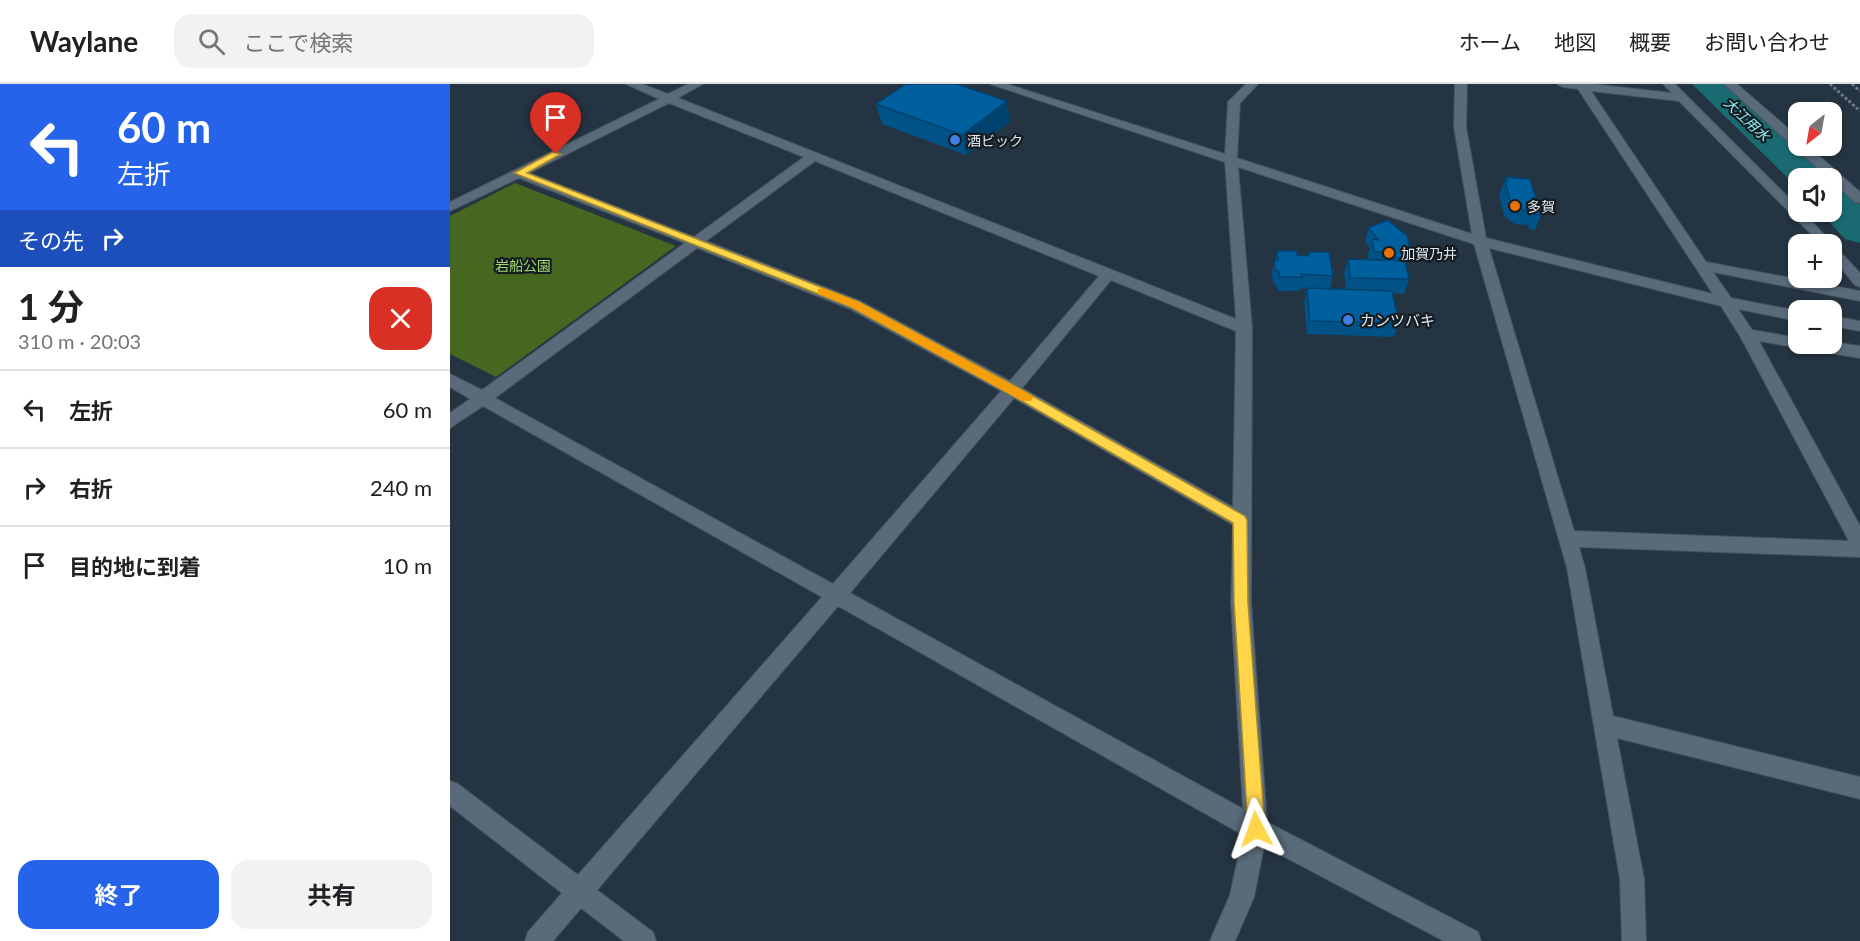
<!DOCTYPE html>
<html lang="ja">
<head>
<meta charset="utf-8">
<style>
  :root { --surface:#fff; --page:#f2f2f2; --text:#202124; --muted:#757577; --line:#e0e0e0; --accent:#2563eb }
  body { margin:0; font-family:Lato,"Noto Sans JP",sans-serif; background:var(--page); color:var(--text); height:100vh; display:flex; flex-direction:column; font-size:22px; white-space:nowrap }
  * { box-sizing:border-box; margin:0 }
  p { font-size:20px; color:var(--muted) }
  .icon { flex:none; width:33px; height:33px; fill:none; stroke:currentColor; stroke-width:2; stroke-linecap:round; stroke-linejoin:round }
  .map { position:relative; flex:1; overflow:hidden }
  .sheet { display:flex; flex-direction:column; background:var(--surface); width:450px }
  .sheet>* { flex:none }
  .guide { background:#2563eb; color:#fff; overflow:hidden }
  .needle { width:39px; rotate:211deg }
  .controls { position:absolute; left:1338px; top:18px; display:grid; gap:12px }
  .controls a { display:grid; place-items:center; width:54px; height:54px; border-radius:12px; background:var(--surface); box-shadow:0 2px 4px #0004; font-size:30px }
  .pin { position:absolute; display:grid; place-items:center; width:51px; height:51px; color:#fff; margin:-62px -26px; border-radius:50% 50% 50% 0; rotate:-45deg; box-shadow:0 0 6px #0007 }
  .pin .icon { rotate:45deg }
  .me { position:absolute; width:66px; margin:-33px; rotate:356deg; stroke-linejoin:round; filter:drop-shadow(0 0 4px #0008) }
  .turn { display:flex; align-items:center; gap:21px; height:126px; padding:0 18px; font-size:27px }
  .turn .icon { width:78px; height:78px; stroke-width:2.5 }
  .turn b { display:block; font-size:42px; line-height:51px }
  .then { display:flex; align-items:center; height:57px; padding:0 18px; background:#0003; gap:12px; font-size:22px }
  .round { display:grid; place-items:center; flex:none; width:63px; height:63px; border-radius:18px; background:var(--page) }
  .head { display:flex; align-items:center; justify-content:space-between; height:102px; padding:0 18px }
  h1 { font-size:36px; font-weight:700; line-height:45px }
  .button { display:flex; gap:12px; margin-top:auto; padding:12px 18px }
  .button a { flex:1; height:69px; border-radius:18px; background:var(--accent); color:#fff; font-size:24px; font-weight:700; line-height:69px; text-align:center }
  .button a+a { background:var(--page); color:var(--text) }
  ul { padding:0; list-style:none }
  li { display:flex; align-items:center; gap:18px; height:78px; padding:0 18px; border-top:2px solid var(--line) }
  li div { flex:1 }
  li b { display:block; font-size:22px }
  li em { font-style:normal }
  header { display:flex; align-items:center; gap:36px; box-sizing:border-box; height:84px; padding:0 30px; background:var(--surface); border-bottom:2px solid var(--line) }
  header strong { font-size:28px }
  nav { display:flex; gap:33px; margin-inline-start:auto; font-size:21px }
  .search { width:420px; height:54px; background:var(--page); display:flex; align-items:center; gap:15px; box-sizing:border-box; padding:0 21px; border-radius:18px; color:var(--muted); font-size:22px }
  main { display:flex; flex:1; min-height:0 }
  .map>svg:first-child { display:block }
  .green { fill:#456720 }
  .lines { fill:none; stroke-linecap:round; stroke-linejoin:round }
  .river { fill:#196b71; fill-rule:evenodd }
  .minor-casing { stroke:#44515d; stroke-width:2 }
  .path { stroke:#6c7885; stroke-width:3; stroke-dasharray:3 2; stroke-linecap:butt }
  .minor { fill:#596a7a; fill-rule:evenodd }
  .wall { fill:#005287 }
  .shaded-wall { fill:#00426e }
  .building { fill:#005f9d; stroke:#00426e; stroke-width:1.5 }
  .route { fill:#ffd54a; stroke:#a68a30; stroke-width:1.5 }
  .slow { fill:#f59e0b }
  .shop-dot { fill:#3f7fe0; stroke:#141b21; stroke-width:2 }
  .food-dot { fill:#e8710a; stroke:#141b21; stroke-width:2 }
  .labels { text-anchor:middle; dominant-baseline:central; stroke-width:4.5; stroke-linejoin:round; paint-order:stroke }
  .far-water-label { font-size:14px; font-style:italic; fill:#91f2fa; stroke:#141b21 }
  .far-poi-label { font-size:14px; fill:#e0e9f3; stroke:#141b21; text-anchor:start }
  .far-park-label { font-size:14px; fill:#a0d868; stroke:#141b21 }
  .poi-label { font-size:15px; fill:#e0e9f3; stroke:#141b21; text-anchor:start }
</style>
</head>
<body>
<header>
<strong>Waylane</strong>
<div class="search"><svg class="icon" aria-label="search" viewBox="0 0 24 24"><circle cx="10" cy="10" r="6"/><path d="M15 15l6 6"/></svg>ここで検索</div>
<nav><a>ホーム</a><a>地図</a><a>概要</a><a>お問い合わせ</a></nav>
</header>
<main>
<section class="sheet">
<div class="guide">
<div class="turn"><svg class="icon" aria-label="left" viewBox="0 0 24 24"><path d="M17 20v-9H6M10 6l-5 5 5 5"/></svg><div><b>60 m</b>左折</div></div>
<div class="then">その先<svg class="icon" aria-label="right" viewBox="0 0 24 24"><path d="M7 20v-9h11M14 6l5 5-5 5"/></svg></div>
</div>
<div class="head"><div><h1>1 分</h1><p>310 m · 20:03</p></div><a class="round" style="background:#d93025;color:#fff"><svg class="icon" aria-label="close" viewBox="0 0 24 24"><path d="M6 6l12 12M18 6L6 18"/></svg></a></div>
<ul>
<li><svg class="icon" aria-label="left" viewBox="0 0 24 24"><path d="M17 20v-9H6M10 6l-5 5 5 5"/></svg><div><b>左折</b></div><em>60 m</em></li>
<li><svg class="icon" aria-label="right" viewBox="0 0 24 24"><path d="M7 20v-9h11M14 6l5 5-5 5"/></svg><div><b>右折</b></div><em>240 m</em></li>
<li><svg class="icon" aria-label="arrive" viewBox="0 0 24 24"><path d="M6 21V4h12l-3 4 3 4H6"/></svg><div><b>目的地に到着</b></div><em>10 m</em></li>
</ul>
<div class="button"><a>終了</a><a>共有</a></div>
</section>
<div class="map">
<svg width="1410" height="857" viewBox="0 0 1410 857">
  <rect width="100%" height="100%" fill="#253442"/>
  <path class="green" d="M65 99 226 162 46 293 0 270V132Z"/>
  <g class="lines">
    <path class="river" d="M1242 0H1281L1375 85 1381 94H1348L1347 103Z
      M1382 104 1397 107 1410 121V159L1395 155 1370 128H1382Z"/>
    <g class="minor-casing">
      <path id="minor" d="M176 0H192L218 10 238 0H253L228 14 786 235 775 78 540 0H557L775 70 778 18 796 0H808L790 19 787 74 1022 150 1004 43 1005 0H1017L1016 43 1036 154 1263 210 1128 5 1113 3 1107 0H1142L1222 9 1213 0H1225L1348 123V128H1353L1410 189V203L1405 201 1382 173V160H1371L1229 17 1141 7 1256 178 1410 207V217L1263 188 1281 214 1348 227V237L1288 225 1302 246 1348 254V260L1382 258 1410 262V274L1309 257 1410 442V473L1129 463 1135 484 1163 632 1410 693V715L1167 654 1194 795 1196 857H1172L1170 795 1117 484 1024 160 788 83 802 244 801 518 817 738 1028 848 1031 857H994L814 762 804 813 785 857H760L780 811 793 751 388 522 147 806 203 848 206 857H174L131 824 103 857H75L78 848 112 809 0 722V697L8 700 128 791 372 513 33 322 0 344V329L20 315 0 303V290L32 306 235 159 69 94 0 127V118L209 15ZM219 19 354 73 244 153 79 89ZM365 77 649 192 560 297 410 217 256 157ZM247 164 400 225 551 307 383 500 45 314ZM1039 164 1271 222 1290 252 1399 457 1124 447ZM661 196 786 247 783 423 572 304ZM564 314 783 441 781 518 793 725 400 509Z
        M1274 0H1287L1348 53V62H1358L1410 108V119L1405 118Z
        M1382 232 1410 237V247L1382 242Z"/>
    </g>
    <path class="path" d="M1380 0 1410 27
      M1402 0 1410 7"/>
    <use href="#minor" class="minor"/>
  </g>
  <path class="wall" d="M426 20 560 38 516 71 432 40Z
    M1056 93 1091 131 1085 146 1079 145 1078 141 1065 140 1054 132 1049 111Z
    M918 144 960 163 955 180 959 195 954 210 942 209 949 239 944 253 857 250 854 218 857 205 850 204 849 207H828L826 201 823 200 822 190 824 176H826L827 167 847 171 858 172 859 168 883 192 880 205H896L894 189 898 175 919 176 918 169 920 164 915 158Z"/>
  <path class="shaded-wall" d="M557 17 560 38 516 71 512 51Z"/>
  <path class="building" d="M456 0H506L557 17 512 51 426 20Z
    M1056 93 1080 95 1091 131H1086L1085 127 1071 126 1060 118 1055 97H1057Z
    M938 136 957 152 960 163H956L957 174 932 173V168H924L922 155 929 156 918 144Z
    M827 167H847V171L859 172V168H879L883 192 851 190 852 193H830L829 187 825 186 824 176H828Z
    M898 175 955 177 959 195 900 194Z
    M857 204 942 207 949 239 860 237Z"/>
  <path class="route" d="M103 68 111 70 77 89 409 218 567 303 795 432 797 436 798 518 815 745 813 751 806 753 800 751 798 745 784 518 783 439 558 309 401 223 64 89Z"/>
  <path class="slow" d="M372 204 409 218 581 311 583 314 581 317H572L401 223 368 210V205Z"/>
  <g class="shop-dot">
    <circle cx="505" cy="56" r="6"/>
    <circle cx="898" cy="236" r="6"/>
  </g>
  <g class="food-dot">
    <circle cx="1065" cy="122" r="6"/>
    <circle cx="939" cy="169" r="6"/>
  </g>
  <g class="labels">
    <g class="far-water-label">
      <text transform="translate(1297 35) rotate(43)">大江用水</text>
    </g>
    <g class="far-poi-label">
      <text x="517" y="56">酒ビック</text>
      <text x="1077" y="122">多賀</text>
      <text x="951" y="169">加賀乃井</text>
    </g>
    <g class="far-park-label">
      <text x="73" y="181">岩船公園</text>
    </g>
    <g class="poi-label">
      <text x="910" y="236">カンツバキ</text>
    </g>
  </g>
</svg>
<div class="controls">
<a><svg class="needle" viewBox="-14 -14 28 28"><path d="M0-13l5 13h-10z" fill="#e53935"/><path d="M0 13l5-13h-10z" fill="#757577"/></svg></a>
<a><svg class="icon" aria-label="sound" viewBox="0 0 24 24"><path d="M4 9h4l5-4v14l-5-4H4zM17 9q2 3 0 6"/></svg></a>
<a>+</a>
<a>−</a>
</div>
<div class="pin" style="left:106px;top:70px;background:#d93025"><svg class="icon" aria-label="arrive" viewBox="0 0 24 24"><path d="M6 21V4h12l-3 4 3 4H6"/></svg></div>
<svg class="me" style="left:806px;top:745px" viewBox="-20 -20 40 40"><path d="M0-17L14 15 0 8-14 15z" fill="#ffd54a" stroke="#fff" stroke-width="4"/></svg>
</div>
</main>
</body>
</html>
